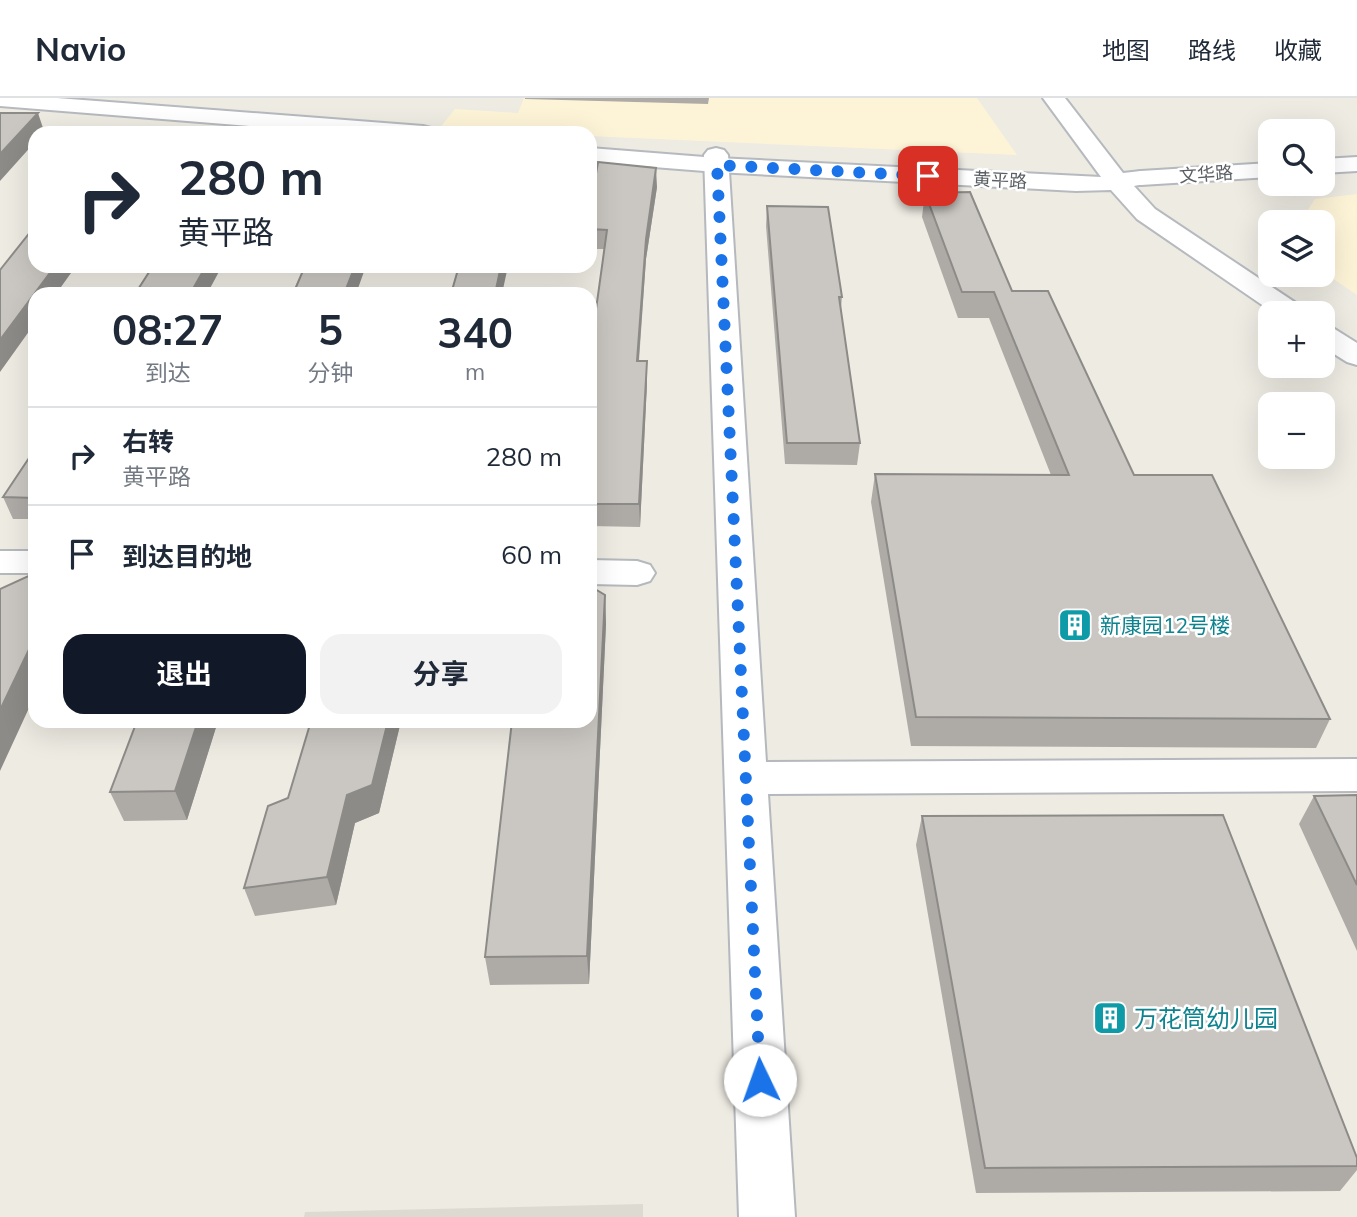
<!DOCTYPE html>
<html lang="zh">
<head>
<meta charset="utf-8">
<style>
  :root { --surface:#fff; --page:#f2f2f3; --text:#1f2937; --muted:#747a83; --line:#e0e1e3; --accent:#111827 }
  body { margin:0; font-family:Mulish,"Noto Sans SC",sans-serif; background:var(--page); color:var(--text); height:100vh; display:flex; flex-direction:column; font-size:26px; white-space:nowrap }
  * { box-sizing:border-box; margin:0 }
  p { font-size:23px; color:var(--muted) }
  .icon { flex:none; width:38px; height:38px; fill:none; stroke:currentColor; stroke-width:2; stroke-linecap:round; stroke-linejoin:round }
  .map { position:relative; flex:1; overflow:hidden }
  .details { position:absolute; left:28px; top:189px; width:569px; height:441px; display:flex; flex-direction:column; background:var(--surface); border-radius:21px; box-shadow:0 7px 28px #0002 }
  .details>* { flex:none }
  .guide { position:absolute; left:28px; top:28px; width:569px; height:147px; border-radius:21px; box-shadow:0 7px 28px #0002; background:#fff; color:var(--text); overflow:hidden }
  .fabs { position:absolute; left:1258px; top:21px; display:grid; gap:14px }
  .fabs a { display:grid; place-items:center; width:77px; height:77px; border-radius:14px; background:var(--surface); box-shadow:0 7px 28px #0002; font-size:35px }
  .pin { position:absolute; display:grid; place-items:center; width:60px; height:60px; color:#fff; margin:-30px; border-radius:14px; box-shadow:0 4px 10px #0006 }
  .me { position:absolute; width:77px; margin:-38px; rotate:357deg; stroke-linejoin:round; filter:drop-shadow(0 0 5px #0008) }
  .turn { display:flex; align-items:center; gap:24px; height:147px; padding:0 35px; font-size:32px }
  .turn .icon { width:91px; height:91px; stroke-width:2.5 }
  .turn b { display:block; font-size:49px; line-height:60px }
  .eta { display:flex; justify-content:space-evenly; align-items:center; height:119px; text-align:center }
  .eta b { font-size:42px; font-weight:700; line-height:49px }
  .primary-button { display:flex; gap:14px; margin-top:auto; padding:14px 35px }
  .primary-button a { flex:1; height:80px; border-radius:21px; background:var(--accent); color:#fff; font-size:28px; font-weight:700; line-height:80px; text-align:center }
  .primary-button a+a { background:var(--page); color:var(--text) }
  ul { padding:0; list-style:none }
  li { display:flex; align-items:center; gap:21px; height:98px; padding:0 35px; border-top:2px solid var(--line) }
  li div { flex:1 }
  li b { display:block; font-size:26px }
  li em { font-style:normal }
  header { display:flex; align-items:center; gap:42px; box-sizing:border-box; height:98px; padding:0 35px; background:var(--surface); border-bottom:2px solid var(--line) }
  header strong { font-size:33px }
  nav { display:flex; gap:38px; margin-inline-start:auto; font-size:24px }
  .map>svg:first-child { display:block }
  .commercial { fill:#fdf4d8 }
  .education { fill:#dddad1 }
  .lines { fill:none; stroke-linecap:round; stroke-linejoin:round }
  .minor-casing { stroke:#b5b8bd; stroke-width:4 }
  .tertiary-casing { stroke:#b5b8bd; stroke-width:4 }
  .secondary-casing { stroke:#b6babf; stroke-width:4 }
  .minor { fill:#fff; fill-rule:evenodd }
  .tertiary { fill:#fff; fill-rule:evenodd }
  .secondary { fill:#fff; fill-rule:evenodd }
  .wall { fill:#aeaba7 }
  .shaded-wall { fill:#8d8b88 }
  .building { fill:#cac7c2; stroke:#8d8b88; stroke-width:2 }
  .route { stroke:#1a73e8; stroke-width:12; stroke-dasharray:0 21.6 }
  .labels { text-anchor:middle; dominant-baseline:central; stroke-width:5; stroke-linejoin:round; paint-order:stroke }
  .far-street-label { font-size:18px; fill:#5b5f63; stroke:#fff }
  .culture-label { font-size:21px; fill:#0d838f; stroke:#fff; text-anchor:start }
  .near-culture-label { font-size:24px; fill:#0d838f; stroke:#fff; text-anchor:start }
</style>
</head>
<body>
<header>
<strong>Navio</strong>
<nav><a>地图</a><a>路线</a><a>收藏</a></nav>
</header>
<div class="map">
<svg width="1357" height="1119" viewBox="0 0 1357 1119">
  <rect width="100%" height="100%" fill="#edebe2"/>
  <path class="commercial" d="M524 0H977L1017 57 590 38V35L439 31 455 11 518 15Z
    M1357 96V197L1323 174V124H1300L1315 101Z"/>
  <path class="education" d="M643 1106V1119H304L305 1114Z"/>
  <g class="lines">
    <g class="minor-casing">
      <path id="minor" d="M716 50 724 52 728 57 766 664 1357 661V693L768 696 795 1119H739L704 57 708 52Z
        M0 453H35V475H0Z
        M590 462 637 463 650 467 655 475 650 483 637 487 590 486Z"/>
    </g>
    <g class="tertiary-casing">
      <path id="tertiary" d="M1357 59V73L1323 75V61Z
        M1270 65V79L1141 87 1133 85 1129 80 1133 75 1141 73Z"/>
    </g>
    <g class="secondary-casing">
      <path id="secondary" d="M0 0H57L423 28 431 30 434 35H338L0 8Z
        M1043 0H1065L1123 75 1141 73 1149 75 1153 80 1149 85 1134 88 1155 111 1302 209 1306 215H1274L1137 121 1111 92 1076 93 717 74 590 64V50L717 60 1101 79Z
        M1323 227 1333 230 1357 245V267L1347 264 1323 249Z"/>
    </g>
    <use href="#minor" class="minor"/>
    <use href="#tertiary" class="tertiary"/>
    <use href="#secondary" class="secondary"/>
  </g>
  <path class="wall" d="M525 0H709L708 6 525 1Z
    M657 89 646 161 639 263H647V285L640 429 590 428V255L604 151H590V111Z
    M925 95 1012 193 1134 377 1330 621 1316 650 911 648 871 404 875 376 1051 377 989 220H958L922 119Z
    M767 108 842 199 841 210 860 345 857 367 785 366 766 128Z
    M35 351V421H13L3 399Z
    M605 497 606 526 589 886 490 887 485 859Z
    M137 623H218L187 722 124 723 110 694Z
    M311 623H401L379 715 355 725 336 807 255 818 244 790 288 700Z
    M1357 697V853L1299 726 1314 698Z
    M922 718 1357 1060V1072L1340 1093 976 1095 916 747Z"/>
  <path class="shaded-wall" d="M38 15 44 33 43 35H35V44L0 83V56Z
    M656 70 657 89 646 161 637 285V263L646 141Z
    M55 168H76L56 196H35V225L0 274V242Z
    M206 168H222L207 196H190Z
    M355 168H366L356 196H344Z
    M501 168H508L502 196H495Z
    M647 263V285L640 429 639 406Z
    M605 497 606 526 589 886 587 858Z
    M35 539V597L0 673V612Z
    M198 623H218L187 722 175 693Z
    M388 623H401L379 715 355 725 336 807 327 779 347 697Z"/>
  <path class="building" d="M0 15H38L0 56Z
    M111 29H166L162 35H106Z
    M598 64 656 70 646 141 637 263H647L639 406H590V255L607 132 590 131V111Z
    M970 94 1012 193H1048L1134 377H1212L1330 621 916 619 875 376 1069 377 994 194H962L925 95Z
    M767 108 828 109 842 199H839L860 345H787Z
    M35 128V168H55L0 242V172Z
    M153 168H206L190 196H135Z
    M305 168H355L344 196H293Z
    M459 168H501L495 196H451Z
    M35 351V400L3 399Z
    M35 475V539L0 612V491Z
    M590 488 605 497 587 858 485 859 512 623H590Z
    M137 623H198L175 693 110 694Z
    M311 623H388L372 687 347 697 327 779 244 790 268 708 288 700Z
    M1357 697V787L1314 698Z
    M1223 717 1357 1060V1068L985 1070 922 718Z"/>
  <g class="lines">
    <path class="route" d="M760 982 717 67 928 78"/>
  </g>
  <defs>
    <g id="building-square" transform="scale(1.75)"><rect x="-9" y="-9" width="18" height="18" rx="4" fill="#0f9aa8" stroke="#fff"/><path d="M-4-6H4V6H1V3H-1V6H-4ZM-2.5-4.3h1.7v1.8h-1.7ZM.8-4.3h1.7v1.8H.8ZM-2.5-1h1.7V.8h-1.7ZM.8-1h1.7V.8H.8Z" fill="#fff"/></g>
  </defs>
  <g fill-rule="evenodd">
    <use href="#building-square" x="1075" y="527"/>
    <use href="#building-square" x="1110" y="920"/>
  </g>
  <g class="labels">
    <g class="far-street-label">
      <text transform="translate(1206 76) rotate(-4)">文华路</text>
      <text transform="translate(1000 82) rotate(3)">黄平路</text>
    </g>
    <g class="culture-label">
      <text x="1100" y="527">新康园12号楼</text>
    </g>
    <g class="near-culture-label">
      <text x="1134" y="920">万花筒幼儿园</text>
    </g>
  </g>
</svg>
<div class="fabs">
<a><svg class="icon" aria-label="search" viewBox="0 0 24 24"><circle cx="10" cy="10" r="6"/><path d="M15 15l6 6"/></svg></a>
<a><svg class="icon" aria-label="layers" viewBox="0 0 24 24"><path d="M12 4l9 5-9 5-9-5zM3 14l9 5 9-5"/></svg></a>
<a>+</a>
<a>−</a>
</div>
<div class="pin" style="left:928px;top:78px;background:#d93025"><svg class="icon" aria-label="arrive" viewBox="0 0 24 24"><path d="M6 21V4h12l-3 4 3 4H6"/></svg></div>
<svg class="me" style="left:760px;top:982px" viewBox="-20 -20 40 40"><circle r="19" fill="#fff"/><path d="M0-13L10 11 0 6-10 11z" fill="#1a73e8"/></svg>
<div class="guide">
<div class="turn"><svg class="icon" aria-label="right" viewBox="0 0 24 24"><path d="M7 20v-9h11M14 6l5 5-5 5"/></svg><div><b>280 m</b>黄平路</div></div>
</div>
<section class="details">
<div class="eta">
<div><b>08:27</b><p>到达</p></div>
<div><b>5</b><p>分钟</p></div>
<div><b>340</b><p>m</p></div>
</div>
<ul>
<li><svg class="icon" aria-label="right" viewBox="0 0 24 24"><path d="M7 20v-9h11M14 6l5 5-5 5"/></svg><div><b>右转</b><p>黄平路</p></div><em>280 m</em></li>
<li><svg class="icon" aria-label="arrive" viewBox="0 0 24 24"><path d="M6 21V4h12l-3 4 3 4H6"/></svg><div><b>到达目的地</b></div><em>60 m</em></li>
</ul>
<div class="primary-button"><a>退出</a><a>分享</a></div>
</section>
</div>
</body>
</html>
